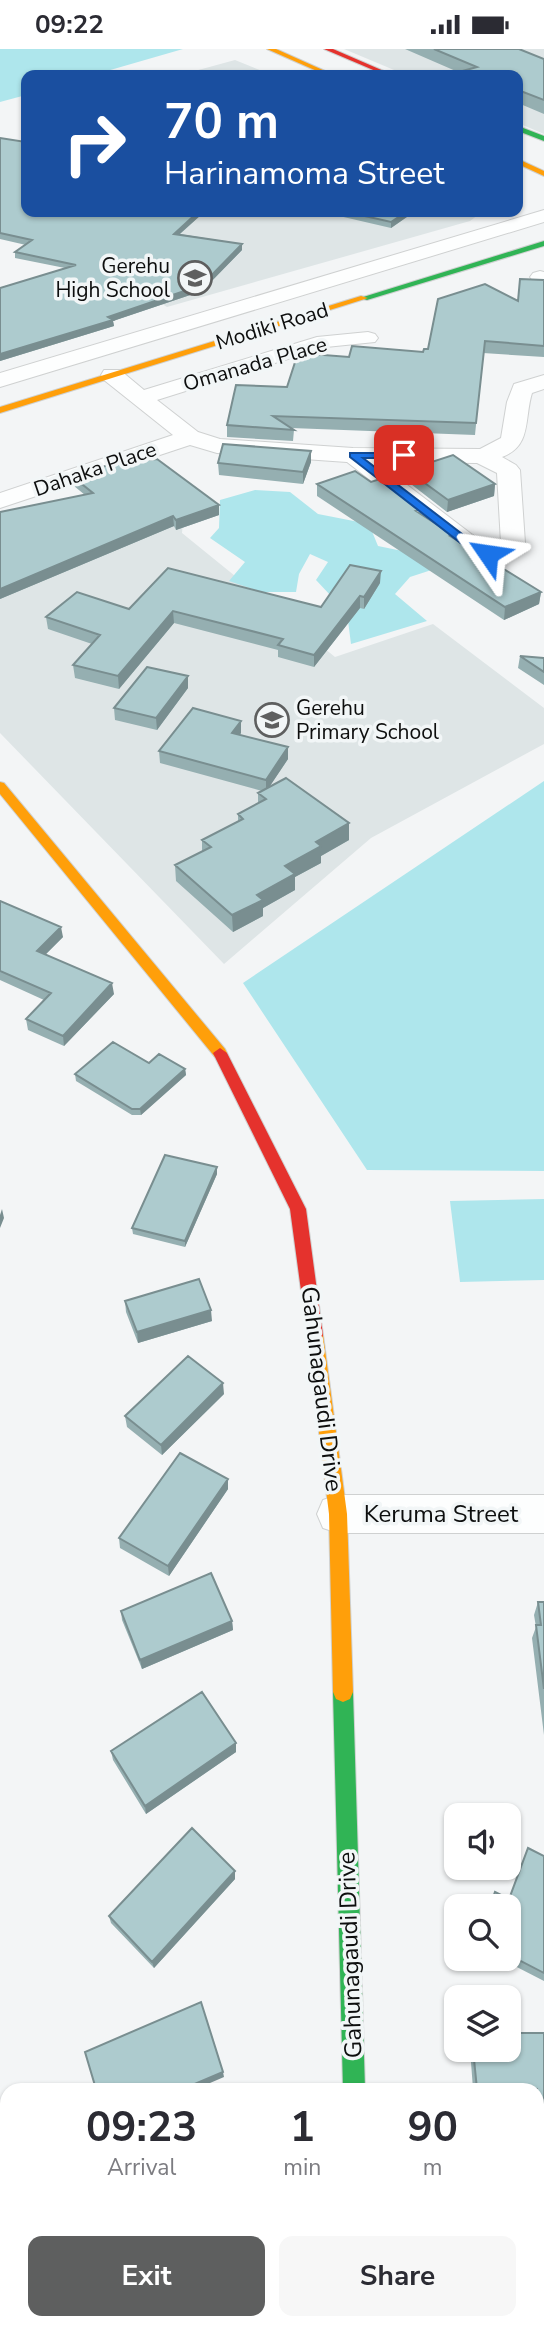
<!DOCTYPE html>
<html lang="en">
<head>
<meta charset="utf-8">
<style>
  :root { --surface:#fff; --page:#f7f7f7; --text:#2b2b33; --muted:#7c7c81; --accent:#5e5f5f }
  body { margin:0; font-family:"Nunito Sans",sans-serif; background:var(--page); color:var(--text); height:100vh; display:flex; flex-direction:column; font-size:26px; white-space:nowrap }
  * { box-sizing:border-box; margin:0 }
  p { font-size:23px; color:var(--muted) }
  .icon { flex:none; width:38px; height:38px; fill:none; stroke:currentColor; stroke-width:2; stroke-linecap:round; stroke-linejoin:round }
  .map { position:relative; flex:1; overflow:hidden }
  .details { position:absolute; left:0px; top:2034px; width:544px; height:247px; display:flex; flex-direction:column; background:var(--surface); border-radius:21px 21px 0 0; box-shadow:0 2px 5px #0004 }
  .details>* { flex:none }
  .banner { position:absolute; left:21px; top:21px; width:502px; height:147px; border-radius:14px; box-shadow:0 2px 5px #0004; background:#1a4fa0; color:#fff; overflow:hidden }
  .tools { position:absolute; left:444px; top:1754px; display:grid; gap:14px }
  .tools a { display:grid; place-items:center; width:77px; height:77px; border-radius:14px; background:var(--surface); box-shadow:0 2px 5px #0004; font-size:35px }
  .pin { position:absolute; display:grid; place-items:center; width:60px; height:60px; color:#fff; margin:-30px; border-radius:14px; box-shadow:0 4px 10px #0006 }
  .me { position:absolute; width:77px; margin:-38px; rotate:302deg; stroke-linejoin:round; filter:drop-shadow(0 0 5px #0008) }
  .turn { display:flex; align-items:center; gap:24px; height:147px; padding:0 28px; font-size:32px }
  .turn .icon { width:91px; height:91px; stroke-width:2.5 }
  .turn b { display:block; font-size:49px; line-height:60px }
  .eta { display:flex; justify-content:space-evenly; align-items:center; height:119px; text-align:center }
  .eta b { font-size:42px; font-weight:700; line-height:49px }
  .button { display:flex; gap:14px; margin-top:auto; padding:14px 28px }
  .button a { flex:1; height:80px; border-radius:14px; background:var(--accent); color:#fff; font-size:28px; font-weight:700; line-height:80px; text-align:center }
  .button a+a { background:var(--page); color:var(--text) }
  .status { display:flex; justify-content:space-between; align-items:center; height:49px; padding:0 35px; background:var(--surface); direction:ltr }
  .status svg { height:19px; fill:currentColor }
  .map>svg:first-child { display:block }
  .built { fill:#dee5e6 }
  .green { fill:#aee6ec }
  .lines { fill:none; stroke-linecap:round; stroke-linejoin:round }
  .street-casing { stroke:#cfd1d1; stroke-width:2 }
  .fast-casing { stroke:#cfd1d1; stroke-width:2 }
  .slow-casing { stroke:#cfd1d1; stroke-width:2 }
  .jam-casing { stroke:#cfd1d1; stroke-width:2 }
  .street { fill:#fdfefe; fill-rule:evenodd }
  .fast { fill:#30b455; fill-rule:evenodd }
  .slow { fill:#ff9f0a; fill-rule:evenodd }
  .jam { fill:#e5322d; fill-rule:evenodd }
  .wall { fill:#95afb1 }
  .shaded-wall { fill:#798e90 }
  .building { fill:#adcbce; stroke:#798e90; stroke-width:2 }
  .route { fill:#1a73e8; stroke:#114b97; stroke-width:2 }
  .labels { text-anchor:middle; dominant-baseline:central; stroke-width:7; stroke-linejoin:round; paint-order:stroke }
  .far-poi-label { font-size:21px; fill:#0d0e0e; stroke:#f2f6f7; text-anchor:end }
  .far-street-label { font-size:21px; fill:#0d0e0e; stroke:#f2f6f7 }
  .street-label { font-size:24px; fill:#0d0e0e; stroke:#f2f6f7 }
</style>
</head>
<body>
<div class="status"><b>09:22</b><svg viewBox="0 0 49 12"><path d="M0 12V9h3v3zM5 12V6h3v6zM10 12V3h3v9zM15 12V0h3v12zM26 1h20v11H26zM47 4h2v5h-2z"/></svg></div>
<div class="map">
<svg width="544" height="2280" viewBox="0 0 544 2280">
  <rect width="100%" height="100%" fill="#f3f5f6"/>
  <path class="built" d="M344 0H544V85L518 74V26H406Z
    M235 11 272 26H180Z
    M60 163H482L470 172 167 258 71 199Z
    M185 451 182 484 335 608 433 575 544 659V695L371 789 224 915 0 684V517Z"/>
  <path class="green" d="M0 0H183L93 26H26V46L0 53Z
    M255 441 290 443 318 465 369 475 378 497 456 513 410 528 395 545 427 572 351 595 347 564 316 531 328 513 310 505 299 525 296 543H261L229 532 245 513 210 489 219 479 220 451Z
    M544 732V1122L367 1121 243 934Z
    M544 1150V1231L460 1233 450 1152Z"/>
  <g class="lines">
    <g class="street-casing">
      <path id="street" d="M544 161V173L0 338V324Z
        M540 222 544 223V235L533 232 530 228 533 224Z
        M368 283 375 285 378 289 375 293 326 298 157 351 198 383 220 390 353 399 480 400 501 389 507 353 514 335 544 326V340L532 344C524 370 532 397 502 408L516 416 520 421 525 494C512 513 493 515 471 509L347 413 217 404 190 396 0 459V444L173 386 104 331 101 326 104 321H120L144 341 317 288ZM377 413 477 414 497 424 501 494 495 497H487Z
        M338 1446H544V1484H338L323 1479 317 1465 323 1451Z
        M331 2273H389V2280H331Z"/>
    </g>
    <g class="fast-casing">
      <path id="fast" d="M518 77 544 87V92L518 82Z
        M544 192V197L367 251 360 249Z
        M343 1633 350 1636 353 1643 365 2040H343L333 1643 336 1636Z"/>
    </g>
    <g class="slow-casing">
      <path id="slow" d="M267 0H276L334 26H326Z
        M518 110 544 122V127L518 115Z
        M361 247 368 249 0 364V358Z
        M0 733 4 734 225 1000 227 1004 225 1008H215L0 745Z
        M315 1279 321 1281 323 1286 347 1465 353 1643 350 1650 343 1653 336 1650 333 1643 329 1465 307 1286 309 1281Z"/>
    </g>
    <g class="jam-casing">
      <path id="jam" d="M324 0H333L393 26H385Z
        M220 999 227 1004 306 1160 323 1286 321 1291 315 1293 309 1291 307 1286 290 1160 213 1004Z"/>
    </g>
    <use href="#street" class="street"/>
    <use href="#fast" class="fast"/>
    <use href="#slow" class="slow"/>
    <use href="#jam" class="jam"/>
  </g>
  <path class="wall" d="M405 0H519L544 10V65L518 54V26H455V24L458 23Z
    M0 89 202 165 180 185 242 195V201L202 242 113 272 114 277 0 312V239L65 219 15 209V203L26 196 0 190Z
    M322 163H414L391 179Z
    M544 231V308L483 304 475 386 291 379 294 381 293 392 227 388V376L287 338 349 308 423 303 518 252Z
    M311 402V413L303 435 219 426 218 414Z
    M407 421 495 435 494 447 447 463 407 432Z
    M73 428 219 456V466L176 481 174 477 0 550V463L85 446 74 437Z
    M317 435 420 464 453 486V489L541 543 539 555 504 571 317 447Z
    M380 534 364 560 360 559 314 618 278 608V601L174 574 119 640 75 629 73 616 92 595 48 580 46 568 129 560 321 558Z
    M520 607 544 609V636L518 619Z
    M188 627V639L157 681 115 671 114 659Z
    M241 672V684L239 686 288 698V710L269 738 349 791 321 807V814L295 828V841L263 859V867L233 883 176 832 175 816 202 803V791L238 772V765L258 754V744L262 742 160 714 159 702Z
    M0 852 63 888 46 905 114 945 64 997 28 981 26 970 44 951 0 931Z
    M149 1014 185 1020 186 1026 141 1066H132L76 1032 75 1025Z
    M217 1118V1125L185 1198 133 1185 132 1179Z
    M125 1252 212 1272 138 1294 126 1263Z
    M224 1345 162 1406 127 1378 125 1367Z
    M228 1430V1440L169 1527 120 1499 119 1489Z
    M538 1553H544V1686L532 1589 536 1578 534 1566Z
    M121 1562 232 1572 233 1581 142 1620 122 1571Z
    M236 1694V1703L146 1765 113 1711 111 1702Z
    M544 1807V1932L499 1909H509L508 1850Z
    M235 1822V1830L154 1919 111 1874 109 1867Z
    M544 1984V2112H537V2040H473L470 2000H509Z
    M490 2273H537L544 2280H490Z"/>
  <path class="shaded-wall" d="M198 163H202V165L174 190V185Z
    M406 163H414L391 179V173Z
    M242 195V201L202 242 113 272 114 277 0 312V305L108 268Z
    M311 402V413L303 435V423Z
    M495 435 494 447 447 463 448 451Z
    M219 456V466L176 481V471Z
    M173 467 174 477 0 550V540Z
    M381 522 380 534 364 560V548Z
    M541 543 539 555 504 571 505 558Z
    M360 547V559L314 618V606Z
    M173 562 174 574 119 640 118 627Z
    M188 627V639L157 681 156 669Z
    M241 672V684L232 697V684Z
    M288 698V710L266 743V731Z
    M349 774V791L321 807V814L295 828V841L263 859V867L233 883 232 866 257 846 285 817 316 793Z
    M61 878 63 888 39 912 37 902Z
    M112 934 114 945 64 997 63 987Z
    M185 1020 186 1026 141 1066 140 1060Z
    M217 1118V1125L185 1198V1192Z
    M2 1160 4 1169 0 1179V1166Z
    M211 1261 212 1272 138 1294 137 1283Z
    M223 1334 224 1345 162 1406 161 1396Z
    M228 1430V1440L169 1527 168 1517Z
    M232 1572 233 1581 142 1620 140 1611Z
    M236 1694V1703L146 1765 145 1757Z
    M235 1822V1830L154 1919 152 1913Z
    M223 2023 224 2028 196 2040H183Z"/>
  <path class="building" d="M434 0H519L544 10V51L518 41V26H462L455 24 477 18Z
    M0 89 26 93V163H198L174 185 242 195 202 236 108 268 113 271 0 305V239L76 216 15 203 32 191 0 184Z
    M347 163H406L391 173Z
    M520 230 544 231V297L485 292 476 374 273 367 294 381 227 376 236 336 287 338 298 304 349 308 352 297 423 303 424 300H428L438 250 485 235 518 252Z
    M223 395 311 402 303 423 218 414Z
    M453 406 495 435 448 451 407 421Z
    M157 410 219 456 176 471 173 467 0 540V463L93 444 73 428 117 413Z
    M355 422 371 433 380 430 420 461 416 462 453 486 450 487 541 543 505 558 317 435Z
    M350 516 381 522 364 548 360 547 314 606 278 596 283 590 173 562 118 627 73 616 100 586 46 568 77 543 129 560 168 519 321 558Z
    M520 607 544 609V623Z
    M147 618 188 627 156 669 114 659Z
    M193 659 241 672 232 684 288 698 266 731 159 702Z
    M286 729 349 774 316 793 321 797 285 817 295 825 257 846 263 851 232 866 175 816 211 798 202 791 243 770 238 765 266 750 258 744Z
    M0 852 61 878 37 902 112 934 63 987 26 970 51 944 0 922Z
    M113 993 149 1014 159 1005 185 1020 140 1060H132L75 1025Z
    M165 1106 217 1118 185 1192 132 1179Z
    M199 1230 211 1261 137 1283 125 1252Z
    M188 1307 223 1334 161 1396 125 1367Z
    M180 1404 228 1430 168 1517 119 1489Z
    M211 1524 232 1572 140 1611 121 1562Z
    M538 1553H544V1640L536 1576H541Z
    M202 1643 236 1694 145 1757 111 1702Z
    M192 1779 235 1822 152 1913 109 1867Z
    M528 1799 544 1807V1924L509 1906V1857H490L495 1843 509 1850Z
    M201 1953 223 2023 183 2040H96L85 2003Z
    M509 1984H544V2107L537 2108V2040H477L473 2000H509Z
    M537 2220H544V2280H495L494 2273H537Z"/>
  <path class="route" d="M350 404H408V408L404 409H363L483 501 491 503V508L476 506 350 408Z"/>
  <defs>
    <g id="school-ring" transform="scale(1.75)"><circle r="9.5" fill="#f2f6f7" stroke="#5e5f5f" stroke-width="1.5"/><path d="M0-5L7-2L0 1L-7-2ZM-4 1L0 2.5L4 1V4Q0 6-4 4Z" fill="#5e5f5f"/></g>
  </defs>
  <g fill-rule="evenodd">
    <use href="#school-ring" x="195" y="229"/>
    <use href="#school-ring" x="272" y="671"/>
  </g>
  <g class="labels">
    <g class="far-poi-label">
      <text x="170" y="217">Gerehu<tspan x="170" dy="24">High School</tspan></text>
      <text x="296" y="659" text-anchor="start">Gerehu<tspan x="296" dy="24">Primary School</tspan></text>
    </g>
    <g class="far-street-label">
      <text transform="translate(272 277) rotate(-17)">Modiki Road</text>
      <text transform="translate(255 315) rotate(-16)">Omanada Place</text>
      <text transform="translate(95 420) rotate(-19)">Dahaka Place</text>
    </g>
    <g class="street-label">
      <text transform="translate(322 1340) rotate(83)">Gahunagaudi Drive</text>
      <text x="441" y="1465">Keruma Street</text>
      <text transform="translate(350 1906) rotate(-92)">Gahunagaudi Drive</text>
    </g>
  </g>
</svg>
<div class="tools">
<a><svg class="icon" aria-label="sound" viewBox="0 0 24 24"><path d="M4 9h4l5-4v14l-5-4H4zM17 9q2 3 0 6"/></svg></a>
<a><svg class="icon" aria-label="search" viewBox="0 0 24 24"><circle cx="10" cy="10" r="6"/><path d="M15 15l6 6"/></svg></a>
<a><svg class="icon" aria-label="layers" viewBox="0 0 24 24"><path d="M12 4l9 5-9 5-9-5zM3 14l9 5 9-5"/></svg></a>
</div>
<div class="pin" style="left:404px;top:406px;background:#d93025"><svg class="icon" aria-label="arrive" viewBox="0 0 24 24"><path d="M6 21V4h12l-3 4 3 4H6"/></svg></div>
<svg class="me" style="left:488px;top:505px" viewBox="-20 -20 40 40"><path d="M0-17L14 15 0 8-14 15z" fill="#1a73e8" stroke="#fff" stroke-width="4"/></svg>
<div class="banner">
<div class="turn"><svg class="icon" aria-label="right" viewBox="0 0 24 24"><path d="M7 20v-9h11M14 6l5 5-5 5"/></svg><div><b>70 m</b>Harinamoma Street</div></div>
</div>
<section class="details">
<div class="eta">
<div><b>09:23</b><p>Arrival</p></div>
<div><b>1</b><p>min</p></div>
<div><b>90</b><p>m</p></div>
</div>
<div class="button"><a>Exit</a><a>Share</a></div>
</section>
</div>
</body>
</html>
